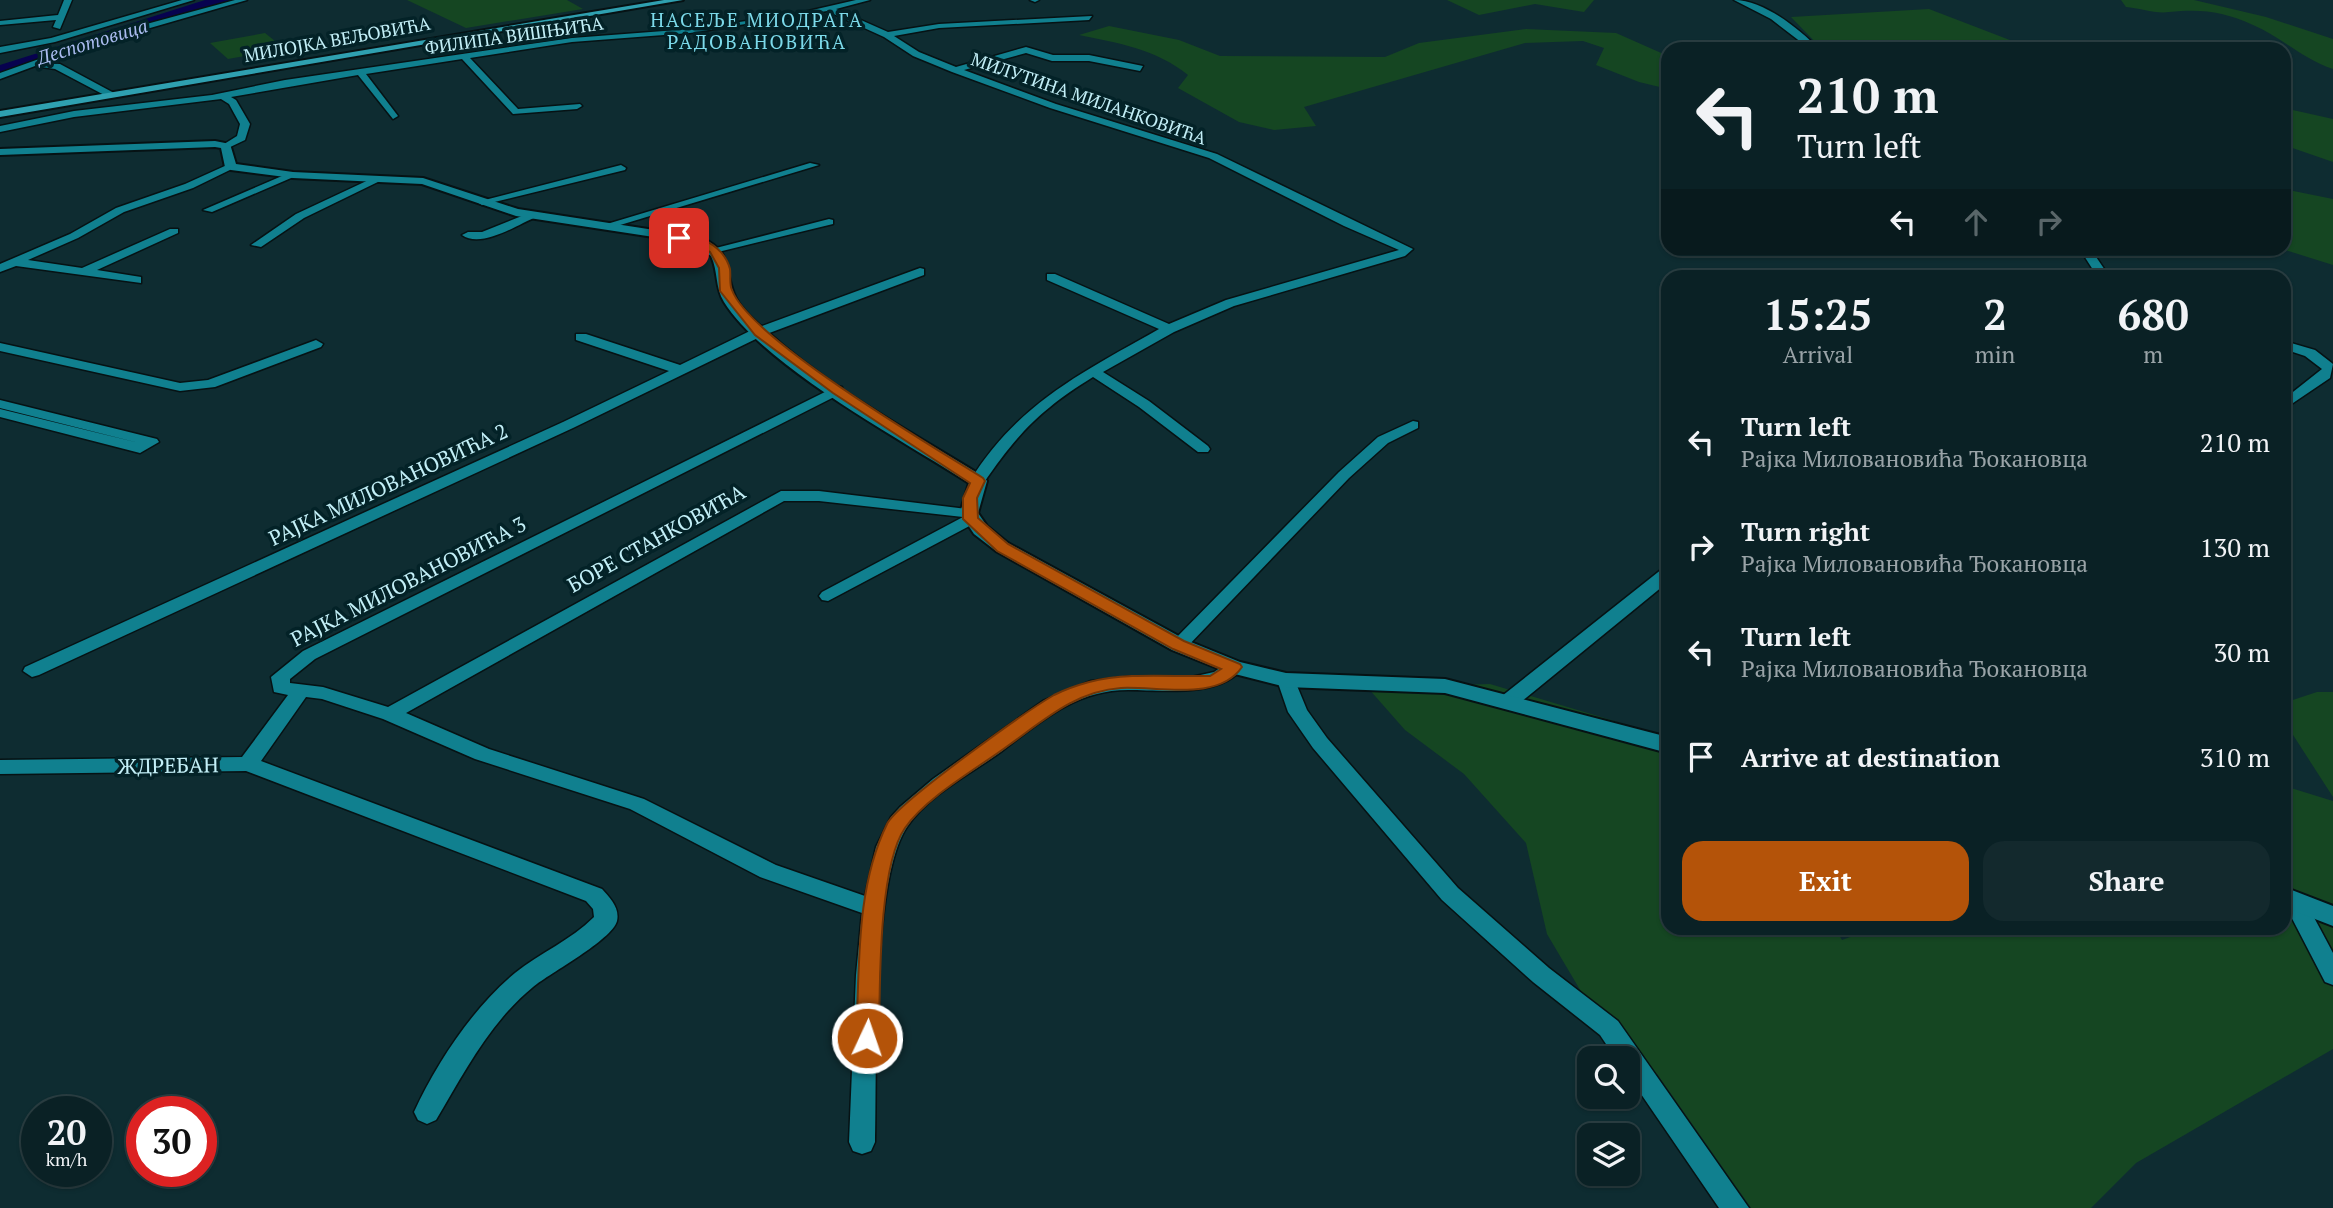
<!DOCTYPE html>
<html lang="en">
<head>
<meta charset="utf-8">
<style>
  :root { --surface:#0a2125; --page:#13292d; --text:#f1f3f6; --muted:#99a3a7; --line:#2a3e42; --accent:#b45309 }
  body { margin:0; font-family:"PT Serif",serif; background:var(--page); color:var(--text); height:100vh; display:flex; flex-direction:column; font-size:26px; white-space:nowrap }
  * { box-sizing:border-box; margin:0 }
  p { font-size:23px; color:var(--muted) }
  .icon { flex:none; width:38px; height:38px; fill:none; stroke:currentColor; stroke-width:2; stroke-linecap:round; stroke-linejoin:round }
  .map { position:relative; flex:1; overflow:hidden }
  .sheet { position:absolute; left:1661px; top:270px; width:630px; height:665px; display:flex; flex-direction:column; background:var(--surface); border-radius:21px; box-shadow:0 2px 5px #0004,0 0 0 2px var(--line) }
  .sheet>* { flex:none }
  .hud { position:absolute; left:1661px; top:42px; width:630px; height:214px; border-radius:21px; box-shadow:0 2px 5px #0004,0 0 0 2px var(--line); background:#0a2125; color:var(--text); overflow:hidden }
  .fabs { position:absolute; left:1577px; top:1046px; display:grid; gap:14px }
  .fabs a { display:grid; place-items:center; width:63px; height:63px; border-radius:14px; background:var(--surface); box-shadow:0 2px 5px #0004,0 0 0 2px var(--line); font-size:35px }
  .speed { position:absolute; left:21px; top:1096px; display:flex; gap:14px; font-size:35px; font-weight:700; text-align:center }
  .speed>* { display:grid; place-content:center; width:91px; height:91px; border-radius:50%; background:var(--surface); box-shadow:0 2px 5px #0004,0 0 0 2px var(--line); line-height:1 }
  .speed small { font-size:18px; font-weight:400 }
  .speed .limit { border:10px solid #d22; background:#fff; color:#111 }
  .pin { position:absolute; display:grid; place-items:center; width:60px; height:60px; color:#fff; margin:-30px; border-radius:14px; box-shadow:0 4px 10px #0006 }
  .me { position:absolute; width:77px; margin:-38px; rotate:3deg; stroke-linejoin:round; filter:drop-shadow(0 0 5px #0008) }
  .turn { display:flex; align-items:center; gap:24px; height:147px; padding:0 21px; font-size:32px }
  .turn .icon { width:91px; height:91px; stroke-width:2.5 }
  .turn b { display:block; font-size:49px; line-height:60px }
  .lanes { display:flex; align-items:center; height:66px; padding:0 21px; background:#0003; justify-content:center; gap:35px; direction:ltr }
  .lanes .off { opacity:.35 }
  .eta { display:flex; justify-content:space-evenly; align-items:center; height:119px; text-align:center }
  .eta b { font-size:42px; font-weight:700; line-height:49px }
  .cta { display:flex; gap:14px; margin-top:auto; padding:14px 21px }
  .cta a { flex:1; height:80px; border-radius:21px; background:var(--accent); color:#fff; font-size:28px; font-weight:700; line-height:80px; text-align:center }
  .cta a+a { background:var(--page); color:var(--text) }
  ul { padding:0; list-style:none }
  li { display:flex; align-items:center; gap:21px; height:105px; padding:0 21px }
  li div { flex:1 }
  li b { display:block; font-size:26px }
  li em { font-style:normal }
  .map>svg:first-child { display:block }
  .green { fill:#154622 }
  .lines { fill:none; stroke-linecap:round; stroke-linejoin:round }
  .river { fill:#07024f; fill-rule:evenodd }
  .minor-casing { stroke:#061214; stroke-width:3 }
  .tertiary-casing { stroke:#061214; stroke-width:4 }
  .primary-casing { stroke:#061214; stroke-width:4 }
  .minor { fill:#10808f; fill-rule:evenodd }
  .tertiary { fill:#10808f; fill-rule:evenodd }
  .primary { fill:#2fa0b0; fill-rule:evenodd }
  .route { fill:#b45309; stroke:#753606; stroke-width:2 }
  .labels { text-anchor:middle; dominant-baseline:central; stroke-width:7; stroke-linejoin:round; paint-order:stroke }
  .far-street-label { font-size:18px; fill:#c3eff7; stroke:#032227 }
  .far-neighbourhood-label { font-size:19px; letter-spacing:2px; fill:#7cdaea; stroke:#032227 }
  .far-water-label { font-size:19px; font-style:italic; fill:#abbdf1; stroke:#032227 }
  .street-label { font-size:21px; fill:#c3eff7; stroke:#032227 }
</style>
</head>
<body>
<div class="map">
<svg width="2333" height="1208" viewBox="0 0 2333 1208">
  <rect width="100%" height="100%" fill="#0e2c31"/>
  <path class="green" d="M407 0H567L583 9 466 28Z
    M1447 0H1594L1584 12 1535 4 1479 15Z
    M2121 0H2194L2266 17 2333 39V69C2303 59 2281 37 2253 25 2222 11 2202 9 2169 12 2156 14 2139 8 2126 7Z
    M1929 9 2015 42 2055 49H1968L1925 44 1883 49H1827L1821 48 1791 17Z
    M1109 26 1179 40 1220 56 1385 57 1419 43 1526 29 1616 33 1668 56V89L1639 82 1596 65 1604 48 1583 41 1525 43 1304 107 1316 126 1274 130 1239 122 1178 88 1188 75C1156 49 1118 43 1079 35Z
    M265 33 285 49 228 59 210 43Z
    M2284 108 2333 119V162L2284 145Z
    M2284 189 2333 199V265L2282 249Z
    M1490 684 1668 737V928H1835L1842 940 1875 928H2284V786L2333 801V1049L2136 1163 2091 1208H1751L1657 1074 1635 1083 1628 1070V1059H1621L1547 934 1526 843 1464 774 1405 730 1368 688Z
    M2317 692H2333V797L2284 721V703Z"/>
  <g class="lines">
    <path class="river" d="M205 0H232L0 75V65Z"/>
    <g class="minor-casing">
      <path id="minor" d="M64 0H72L60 29 53 27 56 20 0 25V21L58 15Z
        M182 0H194L55 42 0 53V47L51 38Z
        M235 0H247L112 39 43 63 60 64 114 93V97H108L55 69 35 66 0 79V73L106 35Z
        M856 0H870L836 9 888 32 939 24 1092 16 1089 20 939 28 894 36 919 52 956 67 1026 47 1053 55H1089L1143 66 1140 71 1089 61H1052L1026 53 964 70 1056 104 1217 154 1413 249 1405 256 1234 306 1174 332 1103 372 1149 401 1208 446 1210 449 1208 452H1198L1139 407 1093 377C1041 409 1017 434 983 484L978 486 970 481C1017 404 1083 372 1159 329L1047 280V274H1055L1169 324 1226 300 1399 250 1344 226 1209 158 1050 108 952 72 913 56 884 37 827 11 690 33 572 42 470 58 518 109 580 104 582 106 577 109 513 114 462 59 366 74 398 116 393 119 358 75 231 97 236 100 250 124 245 140 226 149 221 146 237 136 240 124 229 104 221 99 74 117 0 132V126L74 111 212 95 285 80 572 38 690 29 795 14Z
        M1030 0H1039L1035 2Z
        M1734 0C1764 0 1799 29 1819 49H1810L1771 19Z
        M810 163 819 165 607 229 597 227Z
        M227 165 236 167 193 188 124 212 78 238 28 260 82 268 170 229H178V233L97 270 141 277V283L16 266 0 272V264L70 234 116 208 185 184Z
        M621 165 626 168 625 170 482 205 477 202Z
        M289 173 298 175 212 212 203 210Z
        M375 177 384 179 304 218 261 247 251 245 296 214Z
        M532 212 538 215 536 217C517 225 481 249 462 235L468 232H482Z
        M829 219 833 220V224L714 253 708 250Z
        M2079 248H2090L2109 276H2097Z
        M920 268 924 269V275L764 335 573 428 39 675 32 677 23 671 25 667 563 422 669 371 576 340V334H586L680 365 754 329Z
        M316 340 323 344 321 347 215 387 180 391 0 351V343L180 383 208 380Z
        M2284 341 2315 350 2333 364 2330 378 2284 409V399L2322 369 2305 356 2284 349Z
        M837 386 842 387V393L315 659 290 679V683L323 687 388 707 781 491H819L975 510 979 519 977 522 828 601 822 600 819 596 822 592 963 517 819 501H784L406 713 489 749 644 799 776 865 865 896 876 847 891 817 900 807 933 779 1043 701 1091 681 1127 677 1187 678 1214 672 1227 663H1241L1243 667C1223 698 1160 690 1128 690 1076 690 1041 721 1002 751 971 774 929 794 907 827 871 881 877 1072 875 1142L871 1151 862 1154 853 1151 849 1142 856 975 862 913 760 877 630 809 475 759 383 719 322 699 306 697 261 761 602 889C610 898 620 908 617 921 612 940 550 973 533 987 490 1022 464 1073 436 1120L427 1124 418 1120 414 1112C437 1062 473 1008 515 973 540 953 571 940 594 917L593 909 586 901 246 771 0 774V760L242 757 288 695 274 692 271 677 303 651Z
        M0 400 157 439 159 442 140 453 0 417V409L139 443 0 408Z
        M1413 421 1418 422V428L1388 443 1349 478 1185 649H1173L1170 645 1173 641 1339 472 1378 437Z
        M1668 568V582L1516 706H1502L1499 701 1502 696 1662 569Z
        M1286 674 1293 676 1307 710 1327 738 1458 888 1549 968 1618 1021 1749 1208H1719L1628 1075V1059H1616L1600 1035 1533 982 1442 900 1313 748 1288 712 1277 680Z
        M2294 892 2302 895 2333 953V985L2325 982 2284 903 2286 895Z"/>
    </g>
    <g class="tertiary-casing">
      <path id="tertiary" d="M215 141 230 144 236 164 293 172 423 178 518 209 700 237C733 252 723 266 734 294 739 308 754 321 765 330 830 389 910 431 984 477L987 481 978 513 987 526 1008 543 1186 640 1240 662 1286 673 1445 679 1668 737V753L1445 693 1286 687 1227 672 1172 650 996 551 974 534 960 513 969 483C902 440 765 367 724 302 715 288 718 270 711 256L693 243 516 216 422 184 293 178 231 170 225 167 221 148 215 147 0 155V149Z
        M2284 887 2333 906V926L2284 907Z"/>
    </g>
    <g class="primary-casing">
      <path id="primary" d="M664 0H683L0 117V111Z"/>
    </g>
    <use href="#minor" class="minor"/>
    <use href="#tertiary" class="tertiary"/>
    <use href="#primary" class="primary"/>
  </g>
  <path class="route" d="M675 235C698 233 724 246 730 269 731 276 729 284 732 290 750 339 932 446 983 478L985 481 977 498 978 518 1008 544 1184 641 1240 664 1242 667C1218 702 1158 686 1121 688 1076 691 1044 720 1009 745 978 768 926 797 905 828 878 867 880 988 879 1038L875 1045 867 1048 859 1045 856 1038C860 968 855 889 887 824 897 803 1028 710 1054 695 1064 690 1078 685 1089 682 1128 672 1171 677 1210 676L1221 669 1173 649 997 551 963 519V498L970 483 833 393 755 335 720 291 719 268 710 252 693 243 675 240Z"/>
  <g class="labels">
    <g class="far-street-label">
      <text transform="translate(514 35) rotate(-8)">ФИЛИПА ВИШЊИЋА</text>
      <text transform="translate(337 39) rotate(-10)">МИЛОЈКА ВЕЉОВИЋА</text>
      <text transform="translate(1089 98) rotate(19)">МИЛУТИНА МИЛАНКОВИЋА</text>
    </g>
    <g class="far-neighbourhood-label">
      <text x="757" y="19">НАСЕЉЕ МИОДРАГА<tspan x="757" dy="22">РАДОВАНОВИЋА</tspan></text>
    </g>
    <g class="far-water-label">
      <text transform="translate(92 41) rotate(-17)">Деспотовица</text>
    </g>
    <g class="street-label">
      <text transform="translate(388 484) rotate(-25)">РАЈКА МИЛОВАНОВИЋА 2</text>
      <text transform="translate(656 538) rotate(-29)">БОРЕ СТАНКОВИЋА</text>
      <text transform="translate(408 581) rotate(-27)">РАЈКА МИЛОВАНОВИЋА 3</text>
      <text transform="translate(168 765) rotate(-1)">ЖДРЕБАН</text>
    </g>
  </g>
</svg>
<div class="fabs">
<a><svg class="icon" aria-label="search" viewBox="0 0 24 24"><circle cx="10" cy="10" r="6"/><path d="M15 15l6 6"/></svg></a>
<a><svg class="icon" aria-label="layers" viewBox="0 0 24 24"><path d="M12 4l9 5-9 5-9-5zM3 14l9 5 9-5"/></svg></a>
</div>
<div class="speed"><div>20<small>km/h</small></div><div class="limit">30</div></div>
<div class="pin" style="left:679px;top:238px;background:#d93025"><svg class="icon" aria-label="arrive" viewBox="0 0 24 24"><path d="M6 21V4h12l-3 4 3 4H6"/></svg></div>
<svg class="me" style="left:867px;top:1038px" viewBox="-20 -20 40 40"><circle r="17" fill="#b45309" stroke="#fff" stroke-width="3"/><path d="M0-11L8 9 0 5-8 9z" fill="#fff"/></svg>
<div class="hud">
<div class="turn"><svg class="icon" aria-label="left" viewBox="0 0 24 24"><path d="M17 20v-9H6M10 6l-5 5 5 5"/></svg><div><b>210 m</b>Turn left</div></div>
<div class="lanes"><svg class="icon" aria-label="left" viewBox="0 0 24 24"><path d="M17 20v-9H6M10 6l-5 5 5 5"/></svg><svg class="icon off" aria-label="ahead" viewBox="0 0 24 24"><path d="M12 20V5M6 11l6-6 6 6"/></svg><svg class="icon off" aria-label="right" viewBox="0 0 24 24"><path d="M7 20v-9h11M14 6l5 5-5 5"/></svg></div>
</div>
<section class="sheet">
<div class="eta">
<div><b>15:25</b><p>Arrival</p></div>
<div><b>2</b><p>min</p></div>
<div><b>680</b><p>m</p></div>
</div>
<ul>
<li><svg class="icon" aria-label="left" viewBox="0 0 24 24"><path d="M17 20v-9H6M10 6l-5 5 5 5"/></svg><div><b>Turn left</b><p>Рајка Миловановића Ђокановца</p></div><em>210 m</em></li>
<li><svg class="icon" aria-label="right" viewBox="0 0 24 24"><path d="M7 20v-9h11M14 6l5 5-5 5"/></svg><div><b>Turn right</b><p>Рајка Миловановића Ђокановца</p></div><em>130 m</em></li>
<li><svg class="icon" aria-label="left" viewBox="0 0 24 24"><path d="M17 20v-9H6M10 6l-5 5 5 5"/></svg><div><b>Turn left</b><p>Рајка Миловановића Ђокановца</p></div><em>30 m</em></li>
<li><svg class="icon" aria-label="arrive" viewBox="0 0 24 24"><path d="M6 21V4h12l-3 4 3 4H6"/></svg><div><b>Arrive at destination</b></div><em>310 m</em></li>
</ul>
<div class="cta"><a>Exit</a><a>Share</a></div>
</section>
</div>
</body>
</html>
